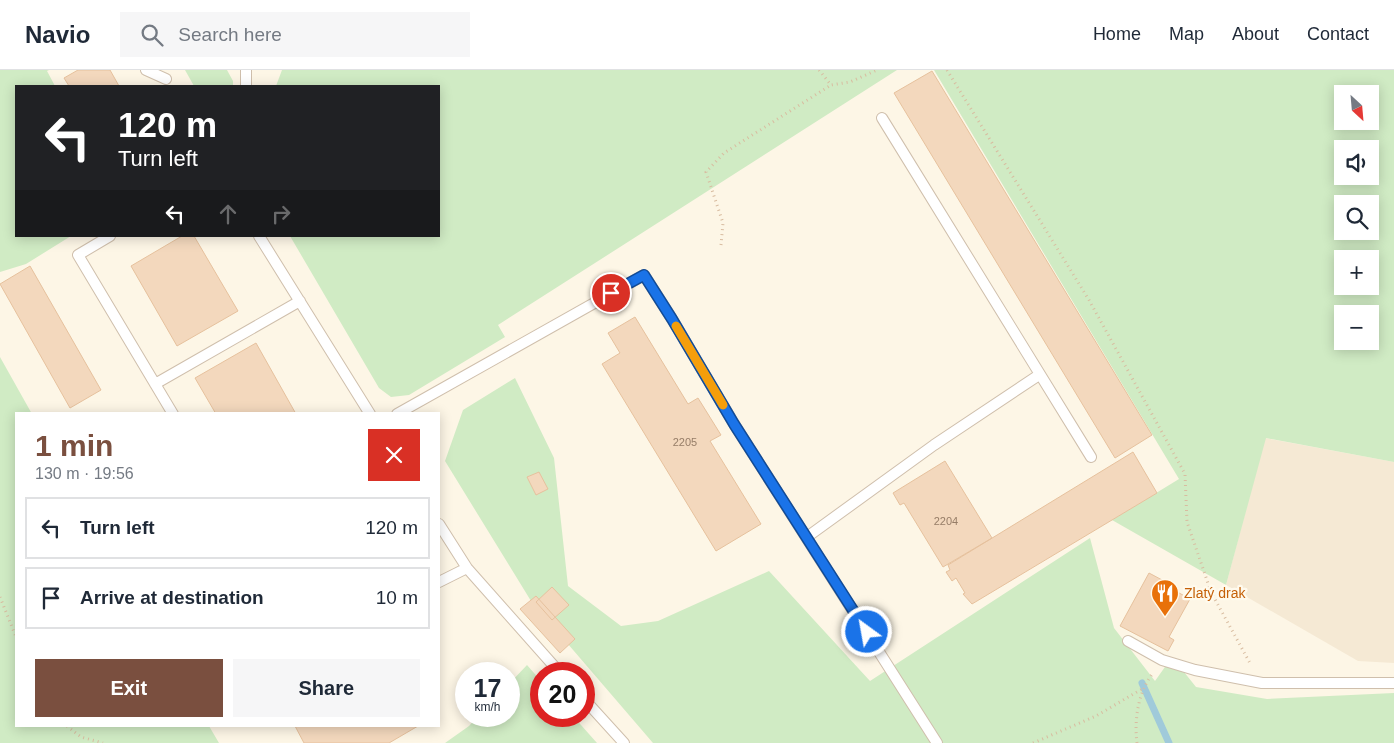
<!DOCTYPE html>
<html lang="en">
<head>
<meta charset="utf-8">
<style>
  :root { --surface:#fff; --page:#f6f6f7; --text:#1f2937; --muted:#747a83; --line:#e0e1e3; --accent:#7a4f3f }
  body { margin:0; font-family:Arial,sans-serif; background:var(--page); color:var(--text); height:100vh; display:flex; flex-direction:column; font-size:19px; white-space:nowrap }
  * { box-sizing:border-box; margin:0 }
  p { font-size:16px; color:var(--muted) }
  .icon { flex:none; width:28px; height:28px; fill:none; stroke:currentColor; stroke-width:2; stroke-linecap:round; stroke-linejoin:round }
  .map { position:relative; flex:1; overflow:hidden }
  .sheet { position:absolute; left:15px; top:342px; width:425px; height:315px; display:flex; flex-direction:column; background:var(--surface); border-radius:0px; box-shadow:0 2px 12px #0003 }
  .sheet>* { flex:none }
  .guide { position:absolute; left:15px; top:15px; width:425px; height:152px; border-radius:0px; box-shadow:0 2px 12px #0003; background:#202124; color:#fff; overflow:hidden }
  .needle { width:32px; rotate:154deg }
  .tools { position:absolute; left:1334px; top:15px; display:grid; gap:10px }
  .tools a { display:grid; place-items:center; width:45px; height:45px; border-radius:0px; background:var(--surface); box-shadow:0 2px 12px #0003; font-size:25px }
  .speed { position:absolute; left:455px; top:592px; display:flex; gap:10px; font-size:25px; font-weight:700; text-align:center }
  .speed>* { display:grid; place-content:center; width:65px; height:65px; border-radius:50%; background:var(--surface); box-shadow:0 2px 12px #0003; line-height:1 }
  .speed small { font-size:12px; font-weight:400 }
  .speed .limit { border:8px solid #d22; background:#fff; color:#111 }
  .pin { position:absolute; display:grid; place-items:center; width:42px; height:42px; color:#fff; margin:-21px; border:2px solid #fff; border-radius:50%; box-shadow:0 1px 5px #0007 }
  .me { position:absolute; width:55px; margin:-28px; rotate:328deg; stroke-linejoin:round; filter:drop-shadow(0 0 4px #0008) }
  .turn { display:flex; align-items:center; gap:18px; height:105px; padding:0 20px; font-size:22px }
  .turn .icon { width:65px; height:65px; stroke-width:2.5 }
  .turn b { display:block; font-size:35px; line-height:42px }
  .lanes { display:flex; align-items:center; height:48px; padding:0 20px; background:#0003; justify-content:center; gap:25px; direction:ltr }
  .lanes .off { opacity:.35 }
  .round { display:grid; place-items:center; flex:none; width:52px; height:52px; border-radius:0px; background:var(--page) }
  .overview { display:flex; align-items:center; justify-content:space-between; height:85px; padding:0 20px }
  h1 { font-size:30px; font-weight:800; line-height:38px; color:var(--accent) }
  .button { display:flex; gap:10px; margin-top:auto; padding:10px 20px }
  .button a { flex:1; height:58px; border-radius:0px; background:var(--accent); color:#fff; font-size:20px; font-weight:800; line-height:58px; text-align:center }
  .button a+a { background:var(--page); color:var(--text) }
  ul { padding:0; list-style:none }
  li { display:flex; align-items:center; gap:15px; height:62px; margin:0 10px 8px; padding:0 10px; border:2px solid var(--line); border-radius:0px }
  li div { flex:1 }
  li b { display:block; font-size:19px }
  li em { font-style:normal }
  header { display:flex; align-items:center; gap:30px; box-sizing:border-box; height:70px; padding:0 25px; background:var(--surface); border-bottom:1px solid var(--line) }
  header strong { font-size:24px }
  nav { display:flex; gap:28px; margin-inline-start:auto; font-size:18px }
  .search { width:350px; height:45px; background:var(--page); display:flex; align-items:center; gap:12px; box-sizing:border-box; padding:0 18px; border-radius:0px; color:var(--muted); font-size:19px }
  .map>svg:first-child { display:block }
  .residential { fill:#f5e9d4 }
  .green { fill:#d0ebc4; fill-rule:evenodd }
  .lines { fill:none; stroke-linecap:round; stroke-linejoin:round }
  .stream { stroke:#a0cada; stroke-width:7 }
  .building { fill:#f3d8bd; stroke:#e6c19d }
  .service-casing { stroke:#cfbfac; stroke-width:12 }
  .path { stroke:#d8bca0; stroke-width:3; stroke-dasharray:1 4; stroke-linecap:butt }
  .service { stroke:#fff; stroke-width:10 }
  .route-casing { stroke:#114b97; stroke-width:12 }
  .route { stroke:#1a73e8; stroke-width:9 }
  .slow { stroke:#f59e0b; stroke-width:9 }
  .labels { text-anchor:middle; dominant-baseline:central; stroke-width:4.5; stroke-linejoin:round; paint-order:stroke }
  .number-label { font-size:11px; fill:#967d67 }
  .food-label { font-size:14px; fill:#c56008; stroke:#fffaed; text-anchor:start }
</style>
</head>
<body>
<header>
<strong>Navio</strong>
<div class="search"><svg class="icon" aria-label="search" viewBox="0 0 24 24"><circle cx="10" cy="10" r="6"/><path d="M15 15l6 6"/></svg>Search here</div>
<nav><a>Home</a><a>Map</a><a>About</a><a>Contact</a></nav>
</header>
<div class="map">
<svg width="1394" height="673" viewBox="0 0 1394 673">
  <rect width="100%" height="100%" fill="#fdf6e6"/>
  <path class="residential" d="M1265 368 1394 392V593L1358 591 1226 515Z"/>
  <path class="green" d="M0 0H49L47 1 55 16H16V166H71L26 194 0 202Z
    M185 0H227L233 11V16H194Z
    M282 0H897L498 255 505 267 409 325 391 327 379 318 290 166H439V16H276Z
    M934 0H1394V392L1266 368 1226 515 1112 450 1179 409ZM1342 24H1370V51H1342ZM1342 79H1370V106H1342ZM1342 134H1370V161H1342ZM1342 189H1370V216H1342ZM1342 244H1370V271H1342Z
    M0 287 32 344H16V656H209L219 673H0Z
    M515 308 554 388 568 516 621 556 658 551 769 501 870 611 1090 468 1114 558 1155 611 1172 587 1196 617 1267 629 1394 623V673H653L531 531 445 391 463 340Z
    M527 595 541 611V646H573L597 673H445L469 656 478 646H509V614Z"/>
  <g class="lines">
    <path class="stream" d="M1142 613 1169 673"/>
  </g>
  <path class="building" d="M78 0H110L119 16H69L64 8Z
    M932 1 1152 365 1115 388 894 23Z
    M182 166H194L238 241 177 276 131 196Z
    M30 196 101 320 70 338 0 214Z
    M635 247 688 334 698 328 721 365 710 371 761 454 716 481 602 294 620 283 608 263Z
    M256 273 296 344H216L195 308Z
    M1133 382 1157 423 972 534 963 524 965 523 956 508 952 511 946 502 950 500 948 495Z
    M945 391 992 468 943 497 904 433 900 435 893 423Z
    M539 402 548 419 536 425 527 407Z
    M1149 503 1164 511 1163 514 1190 529 1169 567 1174 570 1168 581 1120 556Z
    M552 517 569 535 552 550 536 532Z
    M536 526 575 569 560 583 520 539Z
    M295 656H418L389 673H304Z"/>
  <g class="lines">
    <g class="service-casing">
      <path id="service" d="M146 0 166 9
        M246 0V16
        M882 48 1091 387
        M110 166 78 185 173 344
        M259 166 370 344
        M155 314 300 231
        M397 344 644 205 672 249 734 354 937 673
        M439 454 467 498 561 604
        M807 467 934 375 1039 305
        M439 512 467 498
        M1128 571 1162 590 1195 600 1262 613H1394
        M584 629 624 673"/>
    </g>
    <path class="path" d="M819 0 831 15 850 12 877 0
      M947 0 1089 230 1185 404 1187 452 1211 522 1251 595
      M721 175 723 153 706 102 724 83 831 15
      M0 527 16 567
      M67 656 81 667 103 673
      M1033 673 1096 646 1142 619
      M1137 673C1134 650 1138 622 1153 603"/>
    <use href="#service" class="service"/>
  </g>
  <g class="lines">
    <g class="route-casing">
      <path id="route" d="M611 223 644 205 672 249 734 354 867 562"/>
    </g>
    <use href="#route" class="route"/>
    <path class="slow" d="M676 256 723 335"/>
  </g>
  <defs>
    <g id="restaurant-pin" transform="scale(1.4375)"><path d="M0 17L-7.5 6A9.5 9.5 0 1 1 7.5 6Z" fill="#e8710a" stroke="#fffaed"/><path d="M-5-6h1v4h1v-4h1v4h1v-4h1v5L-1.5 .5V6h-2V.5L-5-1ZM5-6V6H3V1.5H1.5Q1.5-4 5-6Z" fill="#fff"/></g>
  </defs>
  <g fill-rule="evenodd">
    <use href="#restaurant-pin" x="1165" y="523"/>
  </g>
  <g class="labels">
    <g class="number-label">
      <text x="685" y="372">2205</text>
      <text x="946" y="451">2204</text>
    </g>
    <g class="food-label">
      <text x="1184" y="523">Zlatý drak</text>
    </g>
  </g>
</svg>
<div class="tools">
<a><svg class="needle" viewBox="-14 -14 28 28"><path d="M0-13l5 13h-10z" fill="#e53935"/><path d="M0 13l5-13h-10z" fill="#747a83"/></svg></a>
<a><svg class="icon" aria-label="sound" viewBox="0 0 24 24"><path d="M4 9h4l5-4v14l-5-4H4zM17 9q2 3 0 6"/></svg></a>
<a><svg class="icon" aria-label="search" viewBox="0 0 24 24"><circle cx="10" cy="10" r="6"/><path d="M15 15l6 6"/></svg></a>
<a>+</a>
<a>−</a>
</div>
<div class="speed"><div>17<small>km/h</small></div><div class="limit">20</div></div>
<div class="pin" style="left:611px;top:223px;background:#d93025"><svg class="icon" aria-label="arrive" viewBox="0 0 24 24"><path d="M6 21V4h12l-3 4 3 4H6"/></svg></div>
<svg class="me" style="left:867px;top:562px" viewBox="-20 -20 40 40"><circle r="17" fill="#1a73e8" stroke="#fff" stroke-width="3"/><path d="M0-11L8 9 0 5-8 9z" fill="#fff"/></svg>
<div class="guide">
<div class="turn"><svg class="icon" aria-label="left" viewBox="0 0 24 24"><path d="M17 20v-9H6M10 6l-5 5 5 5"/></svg><div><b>120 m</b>Turn left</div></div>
<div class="lanes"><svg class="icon" aria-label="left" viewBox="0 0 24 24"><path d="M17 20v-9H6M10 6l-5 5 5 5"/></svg><svg class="icon off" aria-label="ahead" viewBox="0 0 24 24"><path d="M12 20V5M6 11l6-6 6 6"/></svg><svg class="icon off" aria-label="right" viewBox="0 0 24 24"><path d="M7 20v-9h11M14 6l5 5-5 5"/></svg></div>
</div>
<section class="sheet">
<div class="overview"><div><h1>1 min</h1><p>130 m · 19:56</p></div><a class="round" style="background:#d93025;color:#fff"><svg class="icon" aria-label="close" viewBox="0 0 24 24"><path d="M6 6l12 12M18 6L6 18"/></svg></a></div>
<ul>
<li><svg class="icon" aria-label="left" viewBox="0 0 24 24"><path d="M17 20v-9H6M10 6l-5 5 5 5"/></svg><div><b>Turn left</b></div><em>120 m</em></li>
<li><svg class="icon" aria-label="arrive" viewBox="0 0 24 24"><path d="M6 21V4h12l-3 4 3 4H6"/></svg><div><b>Arrive at destination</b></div><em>10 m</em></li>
</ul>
<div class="button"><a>Exit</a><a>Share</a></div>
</section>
</div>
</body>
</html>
